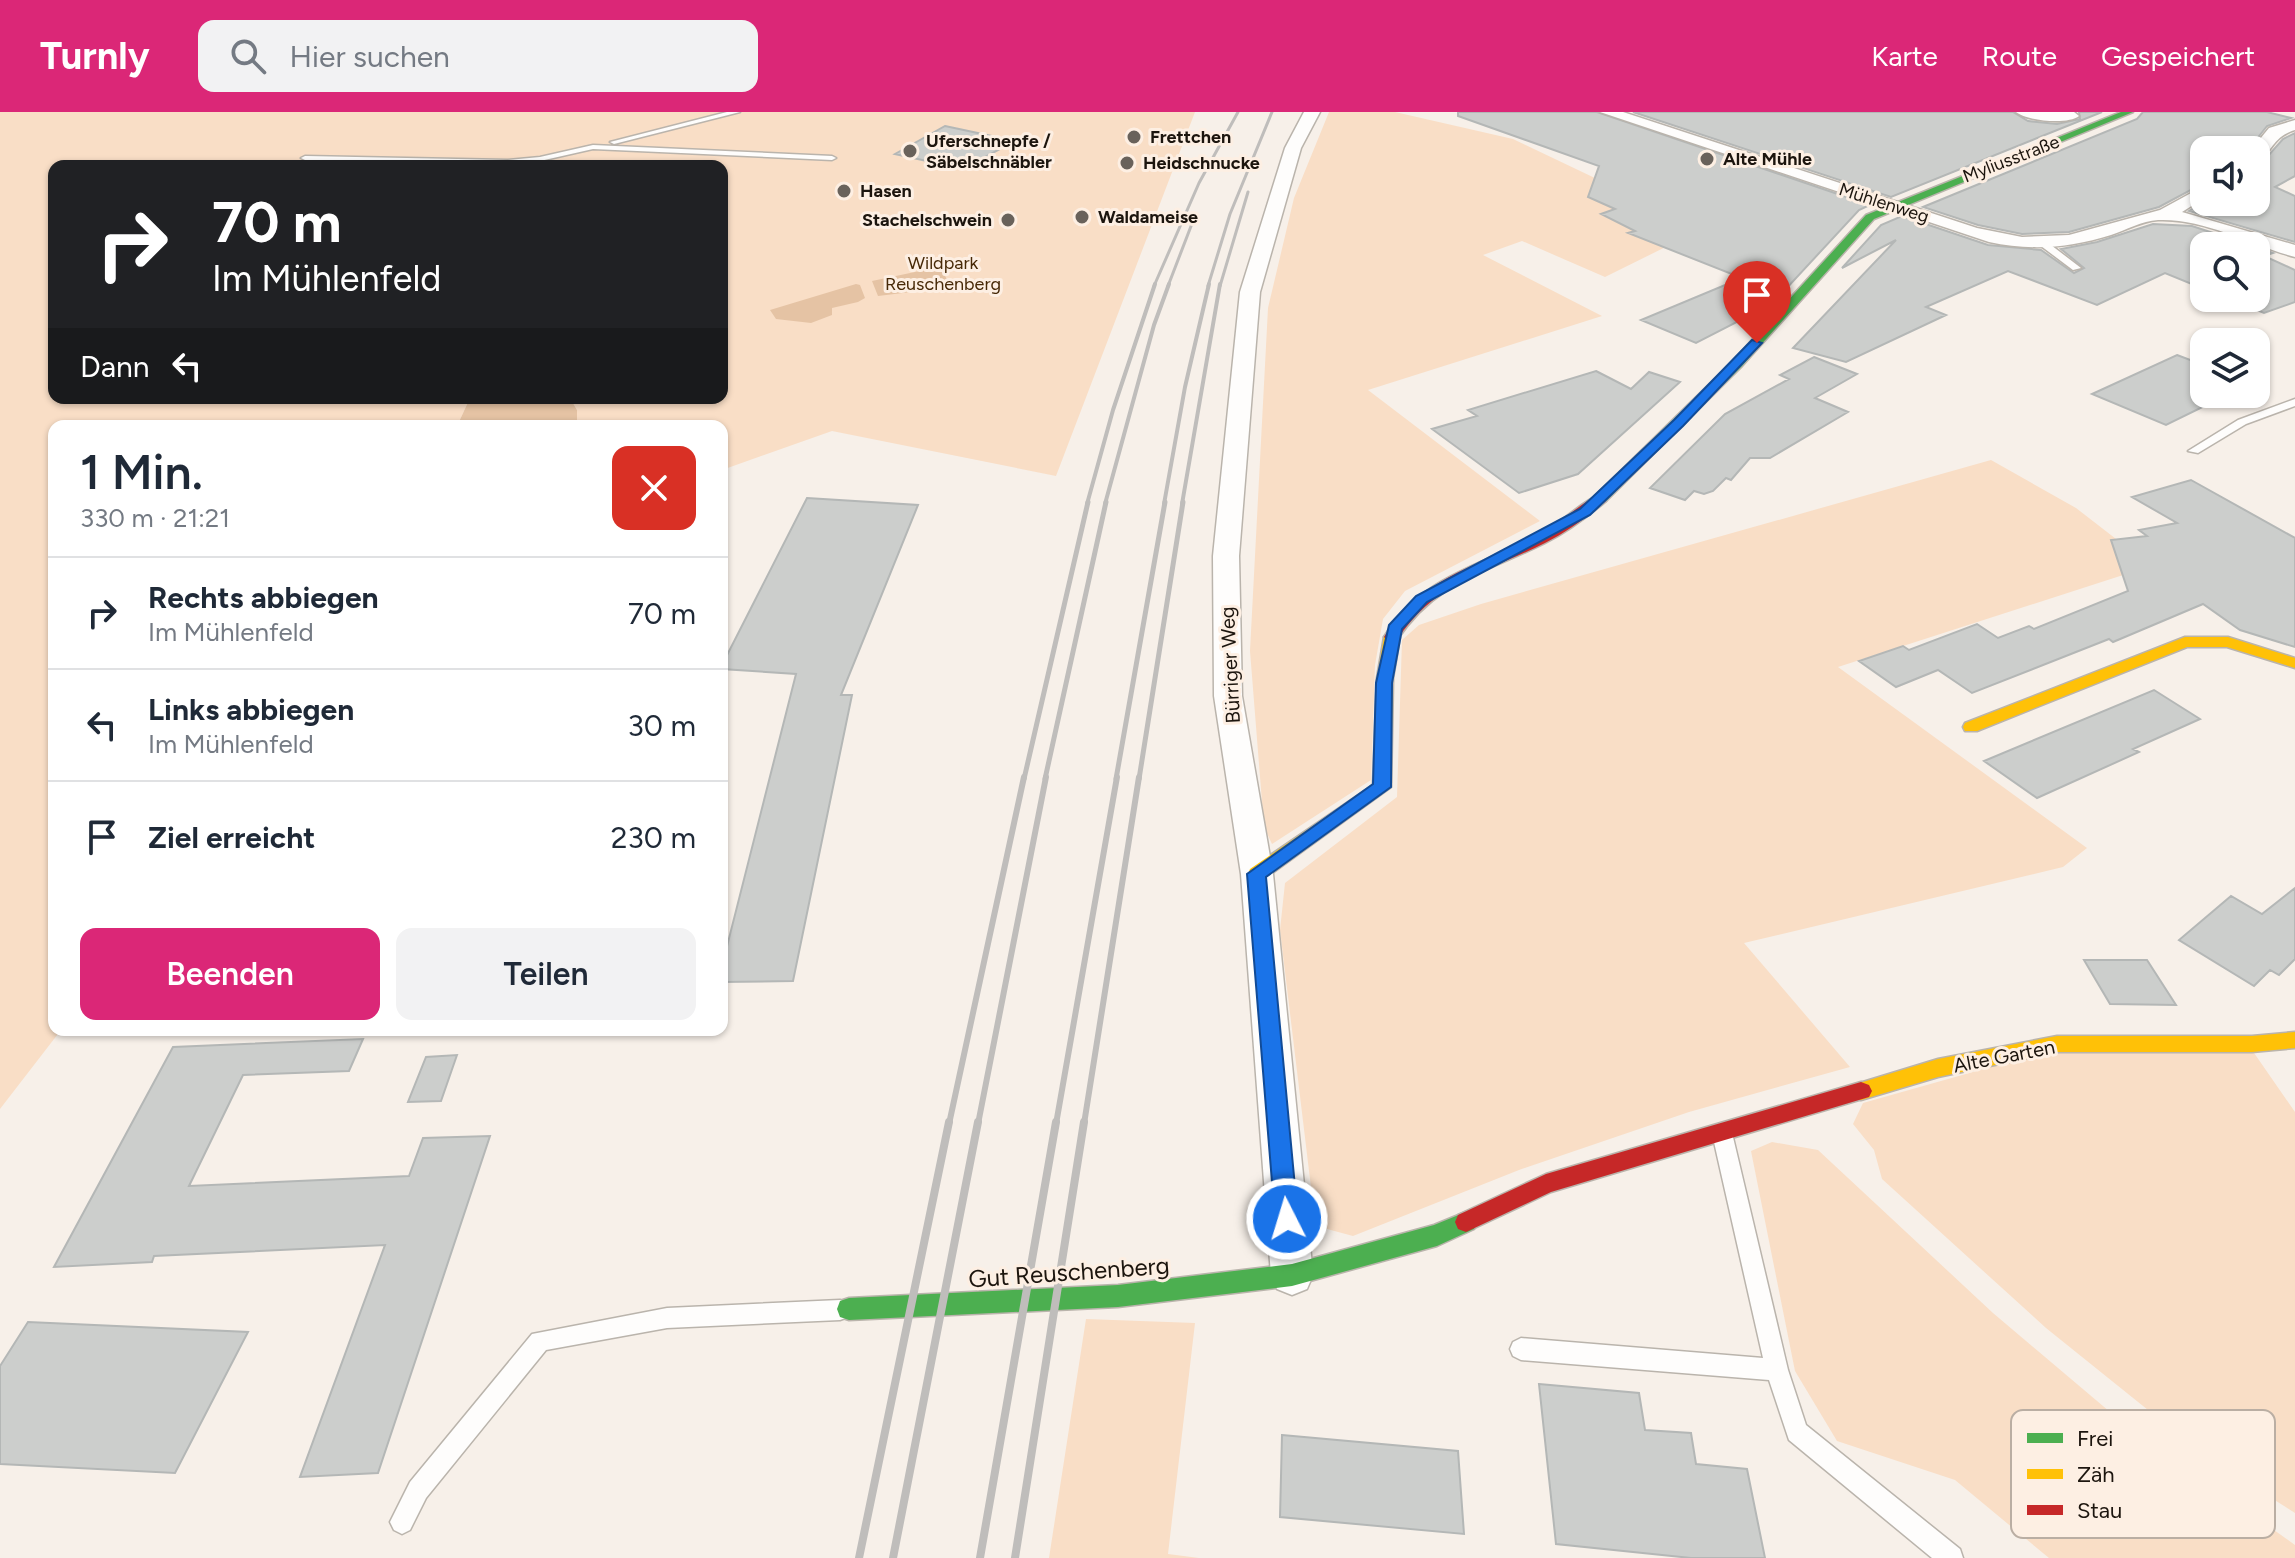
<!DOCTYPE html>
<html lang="de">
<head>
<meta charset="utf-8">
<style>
  :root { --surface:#fff; --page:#f2f2f3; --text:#1f2937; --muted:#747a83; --line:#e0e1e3; --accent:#db2777 }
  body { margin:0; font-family:Figtree,sans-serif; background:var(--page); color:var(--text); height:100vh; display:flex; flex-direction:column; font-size:30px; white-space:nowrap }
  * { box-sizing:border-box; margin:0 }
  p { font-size:26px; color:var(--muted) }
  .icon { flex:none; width:44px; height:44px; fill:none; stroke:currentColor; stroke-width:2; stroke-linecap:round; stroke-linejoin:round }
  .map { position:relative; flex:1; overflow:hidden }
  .panel { position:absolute; left:48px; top:308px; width:680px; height:616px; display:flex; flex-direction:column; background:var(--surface); border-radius:16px; box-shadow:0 2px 6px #0004 }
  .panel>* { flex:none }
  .guide { position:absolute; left:48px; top:48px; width:680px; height:244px; border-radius:16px; box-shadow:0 2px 6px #0004; background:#202124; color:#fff; overflow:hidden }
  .buttons { position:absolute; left:2190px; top:24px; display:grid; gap:16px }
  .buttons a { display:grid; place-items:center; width:80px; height:80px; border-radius:16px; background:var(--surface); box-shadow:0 2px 6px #0004; font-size:40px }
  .pin { position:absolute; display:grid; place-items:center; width:68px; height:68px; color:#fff; margin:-82px -34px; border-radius:50% 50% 50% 0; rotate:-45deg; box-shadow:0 0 8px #0007 }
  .pin .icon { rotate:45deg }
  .me { position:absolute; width:88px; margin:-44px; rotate:355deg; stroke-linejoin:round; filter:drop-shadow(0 0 6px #0008) }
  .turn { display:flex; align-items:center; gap:28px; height:168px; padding:0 32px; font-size:36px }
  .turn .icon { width:104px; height:104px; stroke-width:2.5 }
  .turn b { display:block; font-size:56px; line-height:68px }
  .then { display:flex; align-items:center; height:76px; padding:0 32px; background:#0003; gap:16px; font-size:30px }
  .round { display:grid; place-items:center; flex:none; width:84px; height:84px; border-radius:16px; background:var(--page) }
  .head { display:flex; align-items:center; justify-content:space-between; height:136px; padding:0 32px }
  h1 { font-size:48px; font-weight:600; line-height:60px }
  .cta { display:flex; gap:16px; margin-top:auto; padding:16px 32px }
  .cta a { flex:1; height:92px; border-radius:16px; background:var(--accent); color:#fff; font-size:32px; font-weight:600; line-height:92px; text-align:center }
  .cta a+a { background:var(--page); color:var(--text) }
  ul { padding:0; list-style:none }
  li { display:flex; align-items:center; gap:24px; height:112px; padding:0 32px; border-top:2px solid var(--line) }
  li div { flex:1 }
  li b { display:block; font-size:30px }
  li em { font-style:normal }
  header { display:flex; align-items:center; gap:48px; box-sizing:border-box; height:112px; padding:0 40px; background:var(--accent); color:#fff }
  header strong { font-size:38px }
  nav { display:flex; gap:44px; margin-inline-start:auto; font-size:28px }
  .search { width:560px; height:72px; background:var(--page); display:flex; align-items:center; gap:20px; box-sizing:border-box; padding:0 28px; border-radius:16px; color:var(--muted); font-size:30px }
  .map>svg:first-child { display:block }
  .green { fill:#f9dec6 }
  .water { fill:#e5c3a4 }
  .building { fill:#cccecc; stroke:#b4b7b6; stroke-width:2 }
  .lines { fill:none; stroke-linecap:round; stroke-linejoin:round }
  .lane-casing { stroke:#bab4ac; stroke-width:3 }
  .street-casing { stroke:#bab4ac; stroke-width:3 }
  .fast-casing { stroke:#bab4ac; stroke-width:3 }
  .slow-casing { stroke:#bab4ac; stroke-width:3 }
  .jam-casing { stroke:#bab4ac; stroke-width:3 }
  .lane { fill:#fefdfc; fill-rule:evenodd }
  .street { fill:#fefdfc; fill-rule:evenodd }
  .fast { fill:#4caf50; fill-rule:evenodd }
  .slow { fill:#ffc107; fill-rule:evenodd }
  .jam { fill:#c62828; fill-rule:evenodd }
  .rail-far4 { stroke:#bfbdbb; stroke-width:3 }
  .rail-far3 { stroke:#bfbdbb; stroke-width:4 }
  .rail-far2 { stroke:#bfbdbb; stroke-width:5 }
  .rail-far1 { stroke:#bfbdbb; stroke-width:6 }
  .rail { stroke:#bfbdbb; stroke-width:8 }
  .route { fill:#1a73e8; stroke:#114b97; stroke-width:2 }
  .poi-dot { fill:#69625b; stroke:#fdefe3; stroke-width:3 }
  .labels { text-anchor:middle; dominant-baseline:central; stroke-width:6; stroke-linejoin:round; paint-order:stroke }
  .far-poi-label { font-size:18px; font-weight:bold; fill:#1c150e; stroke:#fdefe3; text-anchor:start }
  .far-street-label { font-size:18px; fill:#1c150e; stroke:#fdefe3 }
  .far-park-label { font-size:18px; fill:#472907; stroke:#fdefe3 }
  .street-label { font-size:20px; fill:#1c150e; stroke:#fdefe3 }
  .near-street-label { font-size:24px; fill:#1c150e; stroke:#fdefe3 }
  .key { fill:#fdefe3; stroke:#baaea3; stroke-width:2 }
  .key-label { font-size:22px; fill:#1c150e }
</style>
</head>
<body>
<header>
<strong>Turnly</strong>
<div class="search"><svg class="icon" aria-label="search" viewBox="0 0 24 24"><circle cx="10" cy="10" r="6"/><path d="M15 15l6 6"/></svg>Hier suchen</div>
<nav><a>Karte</a><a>Route</a><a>Gespeichert</a></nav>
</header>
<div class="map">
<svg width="2295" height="1446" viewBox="0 0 2295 1446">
  <rect width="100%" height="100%" fill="#f7f0e9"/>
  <path class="green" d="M0 0H1195L1056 364 832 319 722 358V314H577V298L570 286H722V54H54V286H470L457 314H54V918H61L0 997Z
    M1329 0H1395L1513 27 1702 117 1605 165 1522 129 1483 143 1602 204 1368 278 1540 409 1405 479 1383 507 1375 553 1371 668 1272 732 1264 715 1250 539 1268 196 1294 86Z
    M1991 348 2076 396 2151 454 1838 555 2087 736 2063 755 1744 831 1850 955 1689 1000 1519 1058 1353 1124 1327 1117 1313 1092 1280 818 1285 771 1397 685 1402 528 1419 513 1481 492Z
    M2252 938 2295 1000V1401L2204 1343 2046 1216 1882 1067 1874 1038 1853 1012 1863 991 2044 940Z
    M1772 1030 1818 1038 1993 1201 2116 1305 2295 1433V1446H2049L1955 1368 1837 1329 1795 1259 1751 1039Z
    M1086 1207 1195 1211 1168 1442 1199 1446H1049Z"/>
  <path class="water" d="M934 156H940L950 172 944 176 878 184 872 169Z
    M856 172 860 173 865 186 858 190 832 196V203L811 211 776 207 770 198Z
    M470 286H570L577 298V314H457Z"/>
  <path class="building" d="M1458 0H1597L1870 93 1859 98 1772 192 1696 231 1641 208 1742 166 1628 121 1635 119 1601 102 1615 97 1588 85 1599 54 1458 4Z
    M1633 0H2013L2028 9 2057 12 2080 7 2079 0H2102L1891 85Z
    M2143 0H2267L2291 6 2267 14 2248 38H2204V71L2159 95 2069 120 2022 122 1978 113 1923 95 2137 7Z
    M945 14 1015 29 963 57 895 42Z
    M2295 21V64L2275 75 2295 84V130L2189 99 2204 90H2256V51L2268 44 2283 27Z
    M1902 104 1988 133 2041 138 2074 161 2084 156 2061 137 2097 130 2153 112 2192 114 2253 134H2204V177L2165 161 2097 193 2008 159 1926 195 1946 203 1846 250 1793 236 1896 128 1842 156 1881 113Z
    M2256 135 2273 141 2264 144 2295 158V190L2264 201 2227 186H2256Z
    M2177 243 2198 251 2204 249V282H2229L2166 313 2092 282Z
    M1814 245 1857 262 1815 286 1848 300 1770 346H1750L1731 368 1726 366 1713 379 1704 382 1694 379 1685 388 1650 376 1725 302 1789 267 1780 263Z
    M1596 259 1631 277 1649 260 1680 270 1578 362 1519 381 1432 317 1477 304 1468 298Z
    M2191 368 2295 426V535L2240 518 2203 492 2113 530 2109 527 1972 581 1938 558 1896 575 1859 549 1903 534 1909 538 1977 512 1998 526 2029 514 2034 517 2128 479 2111 428 2147 424 2139 418 2177 411 2132 385Z
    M807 386 918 393 841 583H852L793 869 722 870V854L796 562 722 557V553Z
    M2154 578 2200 607 2133 637 2139 640 2037 686 1984 649Z
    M2295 776V847L2279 863 2270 858 2254 874 2179 828 2231 784 2262 802Z
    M2084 848H2147L2176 893 2110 892Z
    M363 927 349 959 243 963 189 1074 409 1064 423 1026 490 1024 378 1361 300 1365 385 1133 154 1144 152 1150 54 1155 173 935Z
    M457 943 441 989 408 990 426 945Z
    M28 1210 248 1220 175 1361 0 1352V1254Z
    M1539 1272 1639 1281 1645 1318 1691 1321 1696 1352 1747 1357 1765 1446H1691L1556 1432Z
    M1282 1323 1458 1339 1464 1422 1280 1405Z"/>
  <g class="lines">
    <g class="lane-casing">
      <path id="lane" d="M727 0H740L614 32 610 30Z
        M593 33 832 44 836 46 832 48 593 37 540 49 508 52 305 48 301 46 305 44 508 48 540 45Z
        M2041 130H2047L2081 156 2073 158 2041 134Z
        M2295 287V294L2246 312 2198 341 2188 339 2238 308Z
        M1722 1013 1729 1015 1732 1021 1788 1258 1806 1313 1960 1437 1963 1446H1932L1789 1328 1769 1268 1521 1248 1513 1244 1510 1237 1513 1230 1521 1226 1763 1246 1712 1021 1715 1015Z
        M840 1188 848 1191 851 1198 848 1205 840 1208 667 1216 546 1238 426 1386 410 1418 402 1422 394 1418 390 1410 410 1370 532 1222 667 1196Z"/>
    </g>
    <g class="street-casing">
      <path id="street" d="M1304 0H1320L1301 36 1260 180 1239 444 1242 584 1273 762 1313 1163 1307 1177 1292 1183 1277 1177 1271 1163 1241 762 1214 584 1213 444 1240 180 1285 36Z
        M1600 0H1623L1977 116 2022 125 2069 123 2160 98 2204 74V86L2182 100 2295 133V145C2250 133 2205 106 2158 108 2142 109 2126 118 2111 123 2070 136 2031 139 1989 130Z
        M2016 0H2074L2079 4C2068 13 2027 9 2016 0Z
        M2295 8V18C2270 26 2274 41 2256 48V38H2251L2269 16Z"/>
    </g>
    <g class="fast-casing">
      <path id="fast" d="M2121 0H2133L1874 107 1741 255 1606 389H1596V383L1733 249 1866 103Z
        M1466 1100 1474 1103 1477 1110 1474 1117 1437 1134 1292 1174 1118 1195 849 1208 840 1205 837 1197 840 1189 849 1186 1118 1173 1292 1152 1434 1113Z"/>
    </g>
    <g class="slow-casing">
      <path id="slow" d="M1392 520 1400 525 1393 566 1391 675 1264 767H1250L1248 762 1250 757 1373 673 1377 566 1384 525Z
        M2185 525H2228L2295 546V556L2227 535H2187L1977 619H1965L1963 615 1965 611Z
        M2295 920V936L2252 940H2057L1938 965 1861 988 1853 985 1850 979 1853 973 1938 947 2057 924H2252Z"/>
    </g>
    <g class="jam-casing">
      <path id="jam" d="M1601 382 1606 383V389C1587 405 1567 420 1545 431 1485 461 1436 469 1397 528H1387L1384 525C1423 461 1485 454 1545 419 1564 409 1582 389 1601 382Z
        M1861 970 1869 973 1872 979 1869 985 1551 1080 1466 1120 1458 1117 1455 1110 1458 1103 1546 1062Z"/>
    </g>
    <use href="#lane" class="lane"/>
    <use href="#street" class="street"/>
    <use href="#fast" class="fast"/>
    <use href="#slow" class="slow"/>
    <use href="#jam" class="jam"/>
    <path class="rail-far4" d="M1154 174 1199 71 1238 0
      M1168 174 1193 109
      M1208 174 1230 102 1272 0
      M1220 174 1248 80"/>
    <path class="rail-far3" d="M1087 392 1113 298 1155 172
      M1105 392 1154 213 1169 172
      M1164 392 1185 275 1209 172
      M1182 392 1220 172"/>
    <path class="rail-far2" d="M1024 667 1088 390
      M1045 667 1106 390
      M1116 667 1165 390
      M1139 667 1183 390"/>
    <path class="rail-far1" d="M949 1012 1024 665
      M978 1012 1046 665
      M1056 1012 1117 665
      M1084 1012 1139 665"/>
    <path class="rail" d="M859 1446 949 1010
      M893 1446 978 1010
      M980 1446 1056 1010
      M1015 1446 1084 1010"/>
  </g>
  <path class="route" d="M1752 228 1762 231 1683 314 1590 403 1427 490 1402 517 1392 571 1391 675 1266 765 1298 1107 1295 1114 1287 1117 1279 1114 1275 1107 1247 762 1373 672 1376 571 1389 513 1416 484 1580 397 1674 308Z"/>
  <g class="poi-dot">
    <circle cx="1134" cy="25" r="8"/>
    <circle cx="910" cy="39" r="8"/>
    <circle cx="1707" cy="47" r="8"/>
    <circle cx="1127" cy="51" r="8"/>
    <circle cx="844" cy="79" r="8"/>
    <circle cx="1082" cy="105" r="8"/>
    <circle cx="1008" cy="108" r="8"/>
  </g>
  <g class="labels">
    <g class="far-poi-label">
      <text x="1150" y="25">Frettchen</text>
      <text x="926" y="29">Uferschnepfe /<tspan x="926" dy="21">Säbelschnäbler</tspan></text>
      <text x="1723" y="47">Alte Mühle</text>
      <text x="1143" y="51">Heidschnucke</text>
      <text x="860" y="79">Hasen</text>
      <text x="1098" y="105">Waldameise</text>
      <text x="992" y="108" text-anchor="end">Stachelschwein</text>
    </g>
    <g class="far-street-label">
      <text transform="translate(2011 47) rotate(-21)">Myliusstraße</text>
      <text transform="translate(1884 91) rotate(18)">Mühlenweg</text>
    </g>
    <g class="far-park-label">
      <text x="943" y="151">Wildpark<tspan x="943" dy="21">Reuschenberg</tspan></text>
    </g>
    <g class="street-label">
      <text transform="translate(1230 553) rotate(-93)">Bürriger Weg</text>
      <text transform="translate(2004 944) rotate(-11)">Alte Garten</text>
    </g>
    <g class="near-street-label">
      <text transform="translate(1069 1160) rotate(-4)">Gut Reuschenberg</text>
    </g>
  </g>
  <rect x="2011" y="1298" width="264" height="128" rx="12" class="key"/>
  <rect x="2027" y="1321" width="36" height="10" fill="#4caf50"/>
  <rect x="2027" y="1357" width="36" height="10" fill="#ffc107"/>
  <rect x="2027" y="1393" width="36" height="10" fill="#c62828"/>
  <g class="key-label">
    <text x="2077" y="1334">Frei</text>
    <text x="2077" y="1370">Zäh</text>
    <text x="2077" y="1406">Stau</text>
  </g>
</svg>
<div class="buttons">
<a><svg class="icon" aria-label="sound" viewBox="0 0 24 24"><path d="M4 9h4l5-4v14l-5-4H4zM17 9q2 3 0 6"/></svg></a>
<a><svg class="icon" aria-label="search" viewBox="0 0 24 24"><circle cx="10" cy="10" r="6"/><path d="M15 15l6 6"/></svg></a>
<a><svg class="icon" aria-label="layers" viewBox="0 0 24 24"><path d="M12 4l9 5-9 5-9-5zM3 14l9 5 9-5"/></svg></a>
</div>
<div class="pin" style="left:1757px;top:231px;background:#d93025"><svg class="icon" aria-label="arrive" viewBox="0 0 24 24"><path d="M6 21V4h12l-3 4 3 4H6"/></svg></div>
<svg class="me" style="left:1287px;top:1107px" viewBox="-20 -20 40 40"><circle r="17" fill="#1a73e8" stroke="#fff" stroke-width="3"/><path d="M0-11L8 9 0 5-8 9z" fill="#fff"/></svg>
<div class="guide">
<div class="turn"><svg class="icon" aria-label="right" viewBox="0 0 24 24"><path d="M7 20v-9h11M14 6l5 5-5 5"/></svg><div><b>70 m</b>Im Mühlenfeld</div></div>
<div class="then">Dann<svg class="icon" aria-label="left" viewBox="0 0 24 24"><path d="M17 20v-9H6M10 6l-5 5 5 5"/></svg></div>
</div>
<section class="panel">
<div class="head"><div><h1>1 Min.</h1><p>330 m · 21:21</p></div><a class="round" style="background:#d93025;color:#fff"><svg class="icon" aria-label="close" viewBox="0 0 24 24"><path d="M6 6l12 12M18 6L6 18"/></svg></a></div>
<ul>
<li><svg class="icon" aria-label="right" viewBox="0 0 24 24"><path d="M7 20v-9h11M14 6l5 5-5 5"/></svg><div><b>Rechts abbiegen</b><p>Im Mühlenfeld</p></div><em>70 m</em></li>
<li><svg class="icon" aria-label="left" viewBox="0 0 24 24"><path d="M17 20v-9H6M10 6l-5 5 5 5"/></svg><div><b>Links abbiegen</b><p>Im Mühlenfeld</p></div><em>30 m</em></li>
<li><svg class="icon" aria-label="arrive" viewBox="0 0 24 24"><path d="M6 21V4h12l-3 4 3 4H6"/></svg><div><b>Ziel erreicht</b></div><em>230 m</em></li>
</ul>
<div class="cta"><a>Beenden</a><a>Teilen</a></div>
</section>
</div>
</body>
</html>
